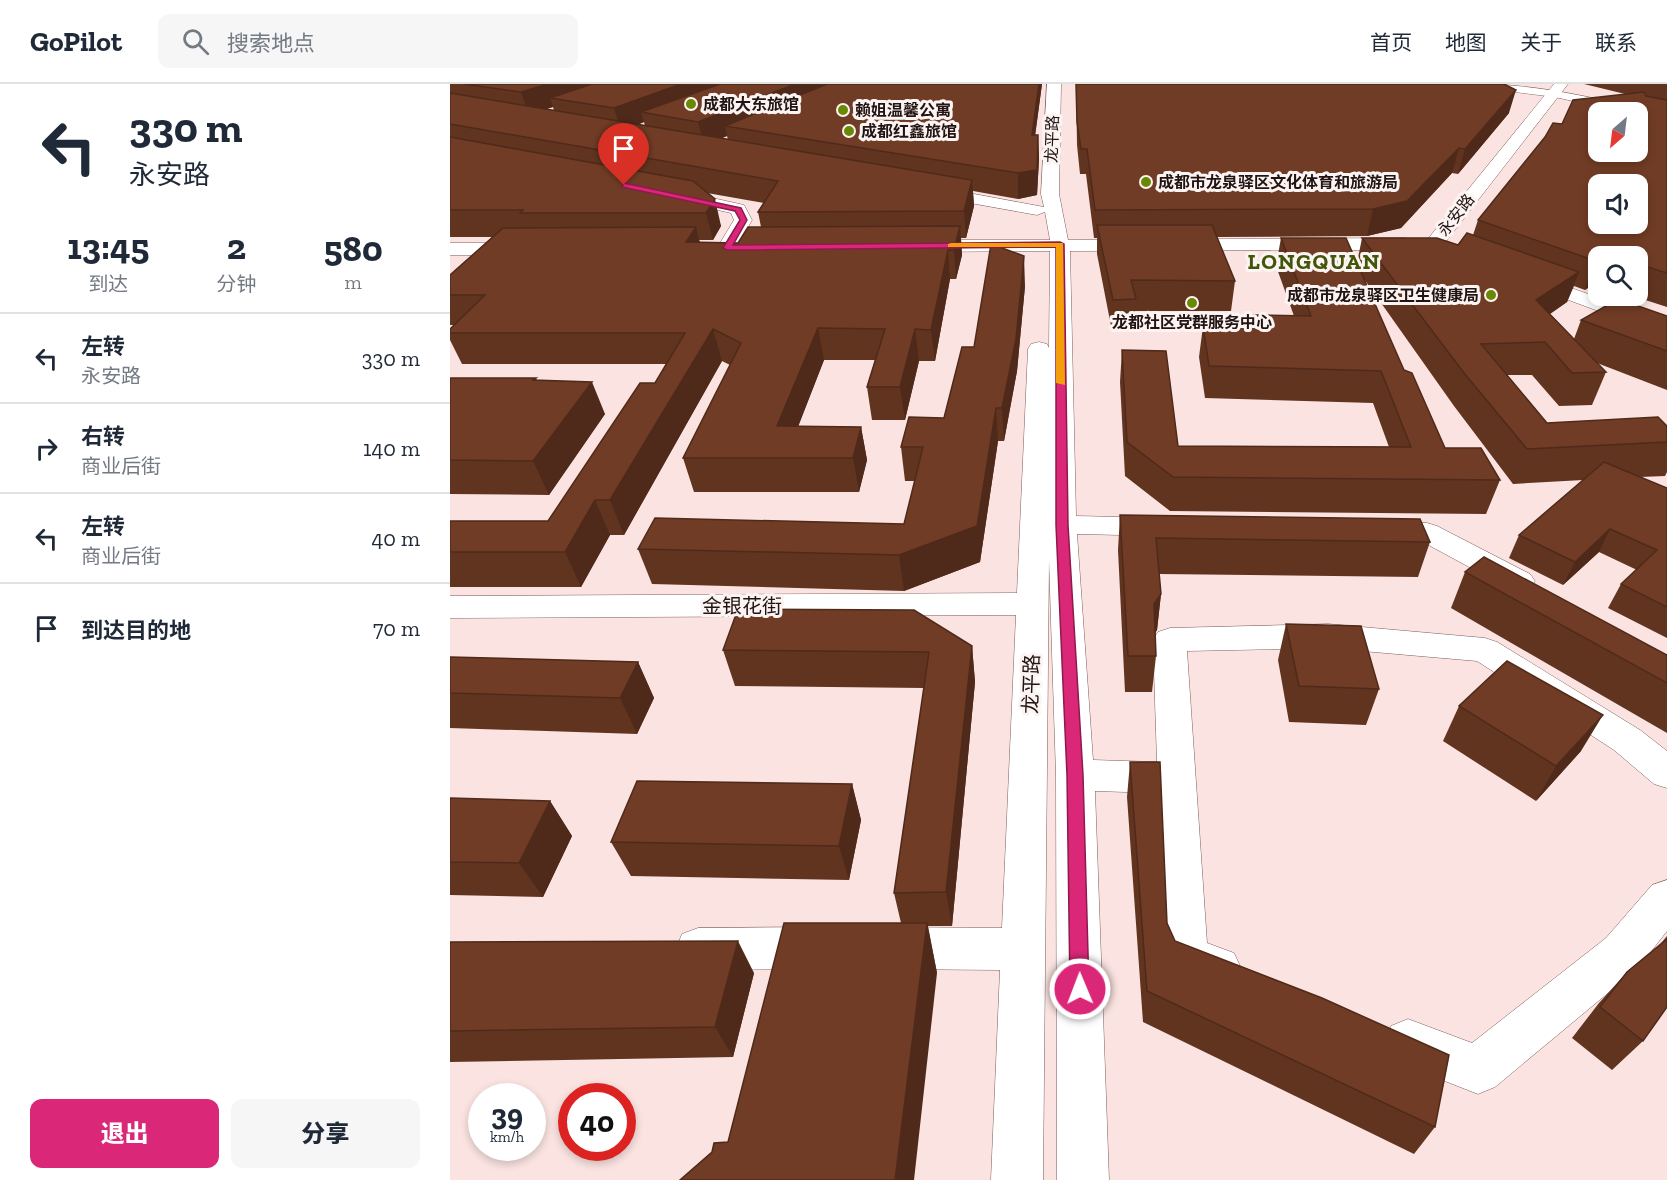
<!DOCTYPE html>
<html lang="zh">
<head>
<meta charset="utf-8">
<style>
  :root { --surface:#fff; --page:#f6f6f7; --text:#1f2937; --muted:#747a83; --line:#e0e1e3; --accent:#db2777 }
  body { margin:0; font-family:"Zilla Slab","Noto Sans SC",serif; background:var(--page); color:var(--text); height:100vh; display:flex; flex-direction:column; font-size:22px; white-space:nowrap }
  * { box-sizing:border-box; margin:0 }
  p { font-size:20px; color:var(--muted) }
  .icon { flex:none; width:33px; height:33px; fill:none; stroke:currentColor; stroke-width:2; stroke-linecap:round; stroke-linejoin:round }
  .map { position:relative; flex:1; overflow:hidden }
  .sheet { display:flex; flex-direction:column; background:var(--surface); width:450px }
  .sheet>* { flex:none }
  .guide { background:#fff; color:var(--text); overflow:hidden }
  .needle { width:39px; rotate:208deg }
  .buttons { position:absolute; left:1138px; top:18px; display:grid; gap:12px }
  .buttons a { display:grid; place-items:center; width:60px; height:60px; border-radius:12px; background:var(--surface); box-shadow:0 3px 9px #0003; font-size:30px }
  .speed { position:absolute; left:18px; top:999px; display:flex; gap:12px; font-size:30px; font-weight:700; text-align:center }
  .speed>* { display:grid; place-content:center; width:78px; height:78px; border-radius:50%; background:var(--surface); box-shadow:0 3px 9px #0003; line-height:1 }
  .speed small { font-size:15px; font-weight:400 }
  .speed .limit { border:9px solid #d22; background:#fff; color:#111 }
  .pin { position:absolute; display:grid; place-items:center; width:51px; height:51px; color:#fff; margin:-62px -26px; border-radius:50% 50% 50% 0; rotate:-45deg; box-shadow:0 0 6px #0007 }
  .pin .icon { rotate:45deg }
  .me { position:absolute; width:66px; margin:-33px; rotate:359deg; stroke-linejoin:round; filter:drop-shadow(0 0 4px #0008) }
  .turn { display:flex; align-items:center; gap:21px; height:126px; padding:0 30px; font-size:27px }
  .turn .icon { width:78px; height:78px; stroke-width:2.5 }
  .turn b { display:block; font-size:42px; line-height:51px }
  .eta { display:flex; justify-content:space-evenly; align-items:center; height:102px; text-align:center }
  .eta b { font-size:36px; font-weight:800; line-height:42px }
  .primary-button { display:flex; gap:12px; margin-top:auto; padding:12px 30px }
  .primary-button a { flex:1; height:69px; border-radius:12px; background:var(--accent); color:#fff; font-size:24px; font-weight:800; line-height:69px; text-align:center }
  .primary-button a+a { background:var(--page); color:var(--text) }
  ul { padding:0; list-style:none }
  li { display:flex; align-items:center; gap:18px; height:90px; padding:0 30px; border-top:2px solid var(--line) }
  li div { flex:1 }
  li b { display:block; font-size:22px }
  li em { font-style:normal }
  header { display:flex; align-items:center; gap:36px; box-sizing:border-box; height:84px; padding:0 30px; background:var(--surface); border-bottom:2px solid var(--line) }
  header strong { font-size:28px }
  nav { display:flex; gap:33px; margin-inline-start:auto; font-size:21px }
  .search { width:420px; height:54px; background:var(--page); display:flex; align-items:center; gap:15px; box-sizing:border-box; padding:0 21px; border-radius:12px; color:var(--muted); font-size:22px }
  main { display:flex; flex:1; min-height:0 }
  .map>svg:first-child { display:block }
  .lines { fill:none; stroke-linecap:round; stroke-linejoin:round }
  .minor-casing { stroke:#7e5e5b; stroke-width:1 }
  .highway-casing { stroke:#7e5e5b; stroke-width:1 }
  .minor { fill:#fff; fill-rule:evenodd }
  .highway { fill:#fff; fill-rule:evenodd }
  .wall { fill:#613420; fill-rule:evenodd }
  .shaded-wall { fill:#4f2a1a }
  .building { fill:#713c25; stroke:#4f2a1a; stroke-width:1.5; fill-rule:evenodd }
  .route { fill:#db2777; stroke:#8e194d; stroke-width:1.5 }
  .slow { fill:#f59e0b }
  .poi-dot { fill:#698905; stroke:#fcf4f3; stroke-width:2 }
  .labels { text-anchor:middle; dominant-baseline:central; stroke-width:6; stroke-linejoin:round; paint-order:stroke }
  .far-poi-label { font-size:16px; font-weight:bold; fill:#211413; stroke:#fcf4f3; text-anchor:start }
  .far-street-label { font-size:16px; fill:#211413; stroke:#fcf4f3 }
  .street-label { font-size:20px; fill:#211413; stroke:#fcf4f3 }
  .far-district-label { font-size:22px; font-weight:bold; letter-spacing:1.5px; fill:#425609; stroke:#fcf4f3 }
</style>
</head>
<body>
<header>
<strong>GoPilot</strong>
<div class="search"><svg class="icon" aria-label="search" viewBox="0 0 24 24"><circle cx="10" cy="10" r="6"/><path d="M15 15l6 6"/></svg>搜索地点</div>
<nav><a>首页</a><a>地图</a><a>关于</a><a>联系</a></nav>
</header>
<main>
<section class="sheet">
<div class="guide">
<div class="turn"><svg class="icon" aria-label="left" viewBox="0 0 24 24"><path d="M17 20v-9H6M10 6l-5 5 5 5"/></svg><div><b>330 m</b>永安路</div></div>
</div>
<div class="eta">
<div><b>13:45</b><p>到达</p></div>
<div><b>2</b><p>分钟</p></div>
<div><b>580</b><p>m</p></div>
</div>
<ul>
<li><svg class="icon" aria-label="left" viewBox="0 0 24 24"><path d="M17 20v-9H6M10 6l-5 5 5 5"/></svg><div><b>左转</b><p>永安路</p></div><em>330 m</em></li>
<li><svg class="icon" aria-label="right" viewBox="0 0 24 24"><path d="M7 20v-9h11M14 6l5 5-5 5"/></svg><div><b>右转</b><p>商业后街</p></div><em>140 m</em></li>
<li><svg class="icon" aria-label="left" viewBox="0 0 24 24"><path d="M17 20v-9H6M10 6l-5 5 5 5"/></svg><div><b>左转</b><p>商业后街</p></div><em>40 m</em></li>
<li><svg class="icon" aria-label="arrive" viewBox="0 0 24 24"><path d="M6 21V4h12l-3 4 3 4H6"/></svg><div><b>到达目的地</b></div><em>70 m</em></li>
</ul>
<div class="primary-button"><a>退出</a><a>分享</a></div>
</section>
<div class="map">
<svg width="1217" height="1096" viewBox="0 0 1217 1096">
  <rect width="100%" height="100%" fill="#fae3e1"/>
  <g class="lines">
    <g class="minor-casing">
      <path id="minor" d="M597 0H611L609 110 618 156 955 154 962 156 964 160 977 156 1104 0H1118L991 164C975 171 960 174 942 170L940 166 620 167 626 432 716 434 726 437 731 443 726 449 716 452 627 450 643 676 707 678 703 556 708 548 720 544 878 540 1035 554 1047 558 1190 646 1217 667V704L1204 700 1164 666 1027 577 878 564 737 567 757 859 784 869 791 884 784 899 768 905 720 887 714 872 708 709 645 707 659 1096H607L606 691 599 476 593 1096H541L550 886 437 885 421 879 415 864 421 849 437 843 552 844 566 531 0 534V512L567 509 578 265 581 260 589 258 597 260 599 264 600 167 467 168 460 166 458 162 460 158 467 156H600L595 128 587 131 481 112 475 111 472 107 475 103 481 102 594 123 591 110Z
        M222 105 294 121 302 136 284 168H270L267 164 284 136 281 129 216 114 213 110 216 106Z
        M0 159H73L80 161 83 165 80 169 73 171H0Z
        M1079 189 1217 238V252L1072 199 1069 195 1072 191Z
        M932 438 977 439 987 442 1080 490 1085 497 1080 504 1069 507 1058 504 971 457 932 456 922 453 917 447 922 441Z
        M1217 796V847L1188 884 1045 1003 1028 1010 941 976 934 959 941 942 958 935 1022 959 1156 854 1202 801Z
        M373 843 389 849 395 864 389 879 373 885 248 886 232 880 226 865 232 850 248 844Z"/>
    </g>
    <g class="highway-casing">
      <path id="highway" d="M1026 0C1093 0 1152 16 1217 31V39L1188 33V28H1171L1105 13 1033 4Z"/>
    </g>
    <use href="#minor" class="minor"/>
    <use href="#highway" class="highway"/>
  </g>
  <path class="wall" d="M0 0H592L585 51H588L589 75 587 111 568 115 523 107 524 122 516 154H511L512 171 506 195H500L485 277H469L455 336H422L417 303 425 276H374L348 342 411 343 417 376 409 408H244L233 374 280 281 272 277 174 451H160L131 503H0V437H98L205 299 216 280H12L0 256V245L4 241H0V191L42 153H0ZM103 23 104 27 95 25ZM194 38 195 42 187 41ZM277 52 278 56 271 54ZM257 109 314 119 308 128 311 143 288 159 250 158 249 156H263L271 142Z
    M626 0H1054L1059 29 1008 90 1002 89 951 144 917 152 767 153 785 197 781 227H685L684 247H662L647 170V154H644L636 90H630L627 61Z
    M1134 0H1217V223L1183 212H1188V172H1149V200L1146 198 1135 206 1124 202 1117 218 1100 230 1124 255 1131 236 1217 232V306L1147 279 1156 288 1142 321 1109 322 1082 291H1057L1097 339 1217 342V388L1215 392 1190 393 1217 405V554L1158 524 1171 500 1187 486 1149 468 1113 501 1059 474 1069 451 1133 396 1063 400 1004 322 912 192 954 286 995 364 1050 396 1036 430 720 427 675 392 670 298 672 266 728 362 939 363 923 319 755 314 749 273 753 242 801 243 803 231 844 232 826 182 831 154 907 179 912 154 1008 161 1023 151 1028 136 1112 40 1175 10Z
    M575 202 567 287 554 357H548L530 478 454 507 202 500 188 465 454 440 465 397H455L451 363 494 334 524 263Z
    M0 294H86L87 296 155 330 99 411 0 410Z
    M670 431 980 458 968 493 709 490 711 510 707 546 705 549 706 572 702 608H675L668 466Z
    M1015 488 1217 571V649L1001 524Z
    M836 540 929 605 916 641 839 638 828 576Z
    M522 562 525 598 502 842H478L487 889 451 839 444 809 474 604 285 602 273 566Z
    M0 573 188 578 204 614 187 650 0 644Z
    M1009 622 1131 667 1086 717 993 657Z
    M680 678 717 839 725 857 985 1043 964 1070 693 938 677 713Z
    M402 700 411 736 399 796 181 792 161 758Z
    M0 714 100 717 122 752 93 813 0 811Z
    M1217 852V923L1193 957 1162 986 1122 954 1149 919 1177 888 1208 863Z
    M0 858 304 889 283 973 0 978Z"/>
  <path class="shaded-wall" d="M98 0H173L100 14 103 23 79 31 71 8Z
    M231 0H295L191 28 194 38 171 47 164 24Z
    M345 0H401L275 42 277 52 254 62 248 38Z
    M589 0H592L582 75V51Z
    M1066 6 1059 29 1008 90 1015 65Z
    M588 51 589 75 587 111 568 115V89Z
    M1009 64 1002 89 951 144 917 152 923 125Z
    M522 96 524 122 516 154 514 127Z
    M265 115 271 142 263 156 256 129Z
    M510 142 512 171 506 195 504 166Z
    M246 143 253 172 236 158Z
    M498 166 500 195 485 277 481 246Z
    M574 172 575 202 567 287 554 357 552 324Z
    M1149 175V190L1146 198 1135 206 1146 177Z
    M1129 188 1117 218 1075 247 1086 216Z
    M368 244 374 276 336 374 327 342Z
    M263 245 272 277 174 451 160 416Z
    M465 245 469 277 455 336 450 303Z
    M142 298 155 330 99 411 83 377Z
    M546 324 548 357 530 478 454 507 449 471Z
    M411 343 417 376 409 408 403 374Z
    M145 416 160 451 131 503 115 468Z
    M1160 445 1149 468 1113 501 1125 478Z
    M711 510 707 546 701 556 704 520Z
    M522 562 525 598 502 842 496 808Z
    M188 578 204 614 187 650 170 614Z
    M1153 631 1131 667 1086 717 1106 682Z
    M402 700 411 736 399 796 389 762Z
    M100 717 122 752 93 813 69 779Z
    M477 839 487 889 464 1096H445Z
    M288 857 304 889 283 973 265 943Z"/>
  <path class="building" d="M14 0H98L71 8Z
    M142 0H231L164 24 100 14Z
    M270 0H345L248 38 191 28Z
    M377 0H589L582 51H588L587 86 568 89 275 42Z
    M626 0H1054L1066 6 1015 65 1009 64 957 117 923 125 645 126 637 65H631L627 38Z
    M1194 8 1196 12 1217 16V189L1188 180V172H1166L1157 170 1153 172H1149V175L1146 177 1028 136 1095 53 1103 39 1112 40 1123 16ZM1149 28H1188V68H1149ZM1149 100H1188V140H1149Z
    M0 9 522 96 514 127 308 128 328 97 0 40Z
    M0 53 243 97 265 115 256 129H70L73 126H0Z
    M647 141H762L785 197 681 196 686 215 663 216Z
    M510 142 504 166H498L481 246 465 245 450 303H417L435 245 368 244 327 342 411 343 403 374H233L291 259 263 245 160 416H145L115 468H0V437H98L190 299H205L235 249H0V245L35 211H0V191L53 144 246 143 236 158 288 159 298 143Z
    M1017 149 1129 188 1086 216 1156 288 1122 289 1095 258 1031 260 1097 339 1208 333 1217 342V358L1077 365 1014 289 912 154H987L1008 161Z
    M831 154H896L954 286 962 289 995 364H1031L1050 396 723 393 677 358 672 266 716 267 728 362 961 363 931 287 759 282 753 242 806 243 803 231 861 232Z
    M541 160 574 172 566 255 552 324H546L527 442 449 471 188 465 205 434 454 440 473 363H451L459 333 494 334 512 263H524Z
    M1168 215 1217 232V267L1131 236Z
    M0 294H86L83 296 142 298 83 377 0 376Z
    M1154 378 1217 404V523L1171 500 1207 466 1160 445 1125 478 1069 451Z
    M670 431 970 435 980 458 706 454 711 510 704 520 706 572H678Z
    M1034 473 1217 571V599L1015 488Z
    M288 525 464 526 522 562 496 808 444 809 479 568 273 566Z
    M836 540 911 542 929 605 849 602Z
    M0 573 188 578 170 614 0 609Z
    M1057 577 1153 631 1106 682 1009 622Z
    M680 678H710L717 839 725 857 872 914 999 971 985 1043 697 907Z
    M187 697 402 700 389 762 161 758Z
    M0 714 100 717 69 779 0 778Z
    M334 839H477L445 1096H230L262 1068 264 1059 278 1058Z
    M1217 855V923L1193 957 1150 923 1177 888Z
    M288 857 265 943 0 947V858Z"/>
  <path class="route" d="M174 99 291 124 297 136 283 161 610 158 614 160 618 441 633 691 639 905 636 912 630 915 623 912 620 905 617 691 606 441V163L277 166 273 164 290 136 285 127 172 103Z"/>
  <path class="slow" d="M501 159H613L615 301 606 299V163H498V160Z"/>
  <g class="poi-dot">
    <circle cx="241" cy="20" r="6"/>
    <circle cx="393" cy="26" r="6"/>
    <circle cx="399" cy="47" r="6"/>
    <circle cx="696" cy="98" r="6"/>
    <circle cx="1041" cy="211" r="6"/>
    <circle cx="742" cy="219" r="6"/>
  </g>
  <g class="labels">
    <g class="far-poi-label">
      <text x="253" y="20">成都大东旅馆</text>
      <text x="405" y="26">赖姐温馨公寓</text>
      <text x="411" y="47">成都红鑫旅馆</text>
      <text x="708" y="98">成都市龙泉驿区文化体育和旅游局</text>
      <text x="1029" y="211" text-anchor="end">成都市龙泉驿区卫生健康局</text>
      <text x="742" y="238" text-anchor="middle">龙都社区党群服务中心</text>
    </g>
    <g class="far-street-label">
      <text transform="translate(602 55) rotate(-88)">龙平路</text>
      <text transform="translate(1006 131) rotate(-52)">永安路</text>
    </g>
    <g class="street-label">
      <text x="292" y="522">金银花街</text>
      <text transform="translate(581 600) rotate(-88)">龙平路</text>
    </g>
    <g class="far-district-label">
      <text x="864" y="177">LONGQUAN</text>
    </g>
  </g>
</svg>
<div class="buttons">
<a><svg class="needle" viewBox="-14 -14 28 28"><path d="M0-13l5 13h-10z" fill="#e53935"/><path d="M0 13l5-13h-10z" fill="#747a83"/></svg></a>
<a><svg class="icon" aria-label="sound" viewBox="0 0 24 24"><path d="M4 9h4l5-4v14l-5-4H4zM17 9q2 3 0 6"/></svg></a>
<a><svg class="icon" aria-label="search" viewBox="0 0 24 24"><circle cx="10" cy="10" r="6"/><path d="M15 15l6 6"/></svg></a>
</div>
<div class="speed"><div>39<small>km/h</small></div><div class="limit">40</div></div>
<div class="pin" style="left:174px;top:101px;background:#d93025"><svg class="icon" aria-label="arrive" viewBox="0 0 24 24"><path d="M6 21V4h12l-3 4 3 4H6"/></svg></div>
<svg class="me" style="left:630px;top:905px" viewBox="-20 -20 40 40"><circle r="17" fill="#db2777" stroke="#fff" stroke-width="3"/><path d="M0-11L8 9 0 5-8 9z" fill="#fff"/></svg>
</div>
</main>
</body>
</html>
